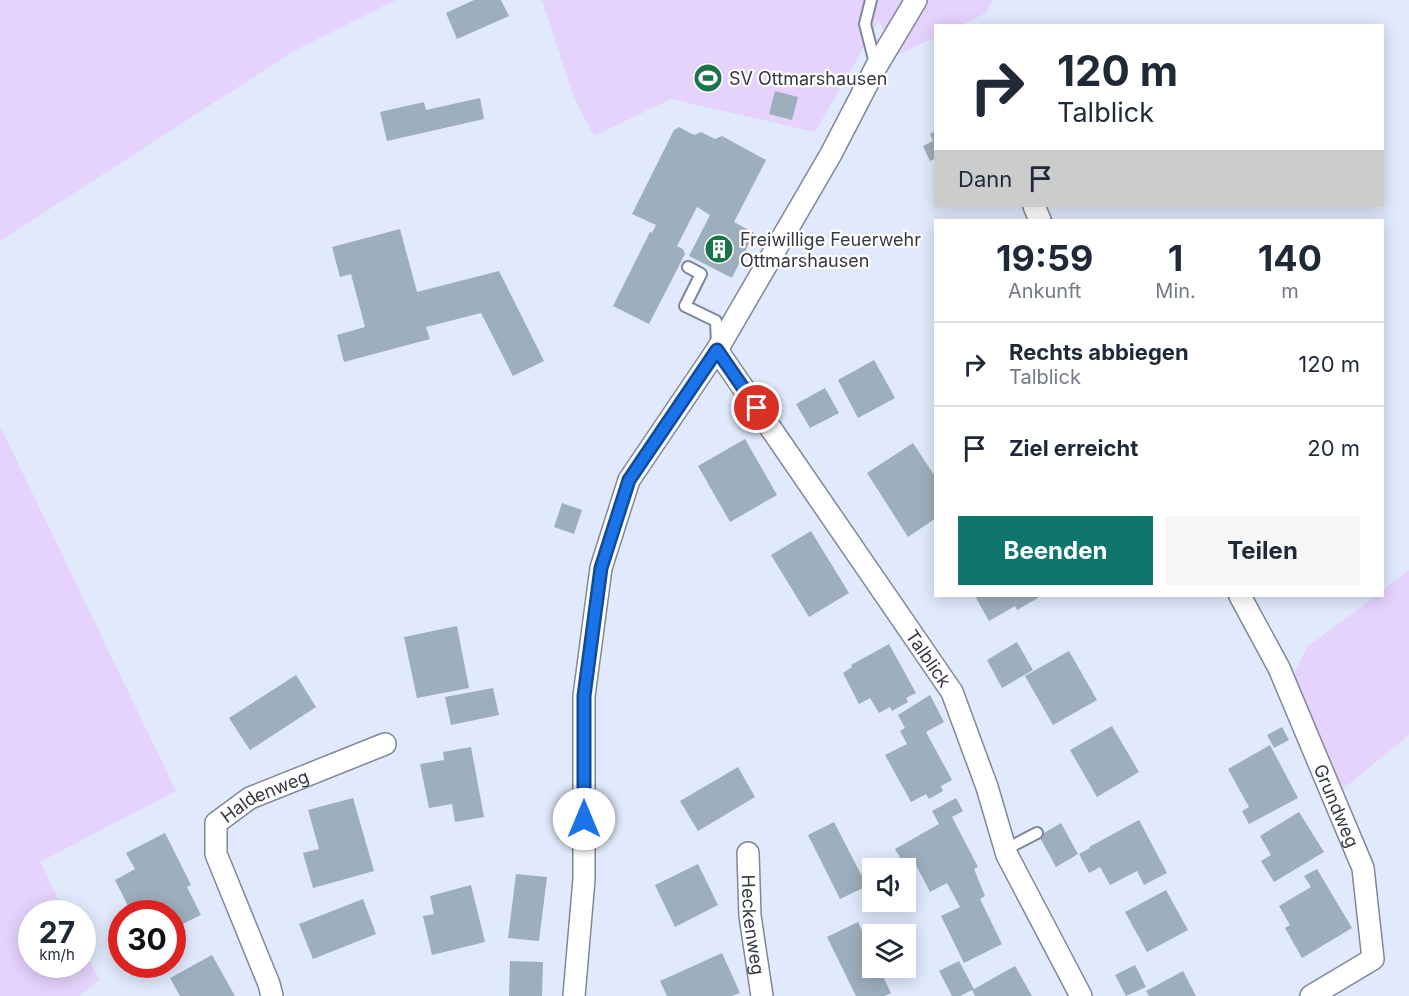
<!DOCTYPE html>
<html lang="de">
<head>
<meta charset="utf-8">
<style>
  :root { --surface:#fff; --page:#f6f6f7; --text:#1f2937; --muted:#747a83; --line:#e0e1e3; --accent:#0f766e }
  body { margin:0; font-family:Inter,sans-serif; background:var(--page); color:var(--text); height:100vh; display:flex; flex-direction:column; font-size:22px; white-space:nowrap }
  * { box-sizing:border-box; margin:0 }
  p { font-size:20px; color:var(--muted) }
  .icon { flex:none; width:33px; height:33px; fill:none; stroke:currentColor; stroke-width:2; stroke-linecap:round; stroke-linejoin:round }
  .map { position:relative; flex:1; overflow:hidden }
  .side { position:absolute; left:934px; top:219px; width:450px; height:378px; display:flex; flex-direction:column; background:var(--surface); border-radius:0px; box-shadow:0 3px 15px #0003 }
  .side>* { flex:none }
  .top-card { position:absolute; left:934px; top:24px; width:450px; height:183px; border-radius:0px; box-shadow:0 3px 15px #0003; background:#fff; color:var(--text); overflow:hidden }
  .buttons { position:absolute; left:862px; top:858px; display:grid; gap:12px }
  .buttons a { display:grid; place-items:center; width:54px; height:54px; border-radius:0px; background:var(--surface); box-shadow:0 3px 15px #0003; font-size:30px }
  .speed { position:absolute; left:18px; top:900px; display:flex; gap:12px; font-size:30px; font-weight:700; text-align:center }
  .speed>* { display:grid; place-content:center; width:78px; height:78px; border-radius:50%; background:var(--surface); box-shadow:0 3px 15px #0003; line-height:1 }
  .speed small { font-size:15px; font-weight:400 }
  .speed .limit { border:9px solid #d22; background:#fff; color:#111 }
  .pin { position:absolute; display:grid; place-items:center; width:51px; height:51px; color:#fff; margin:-26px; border:3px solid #fff; border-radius:50%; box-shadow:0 2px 6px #0007 }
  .me { position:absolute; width:66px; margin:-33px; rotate:0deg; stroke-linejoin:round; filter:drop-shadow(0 0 4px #0008) }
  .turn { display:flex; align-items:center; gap:21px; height:126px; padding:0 24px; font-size:27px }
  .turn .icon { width:78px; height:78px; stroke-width:2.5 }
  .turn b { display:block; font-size:42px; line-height:51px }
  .then { display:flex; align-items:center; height:57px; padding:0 24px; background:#0003; gap:12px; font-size:22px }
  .eta { display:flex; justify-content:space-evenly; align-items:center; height:102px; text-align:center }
  .eta b { font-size:36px; font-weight:700; line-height:42px }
  .action { display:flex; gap:12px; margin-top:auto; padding:12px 24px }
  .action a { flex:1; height:69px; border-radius:0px; background:var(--accent); color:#fff; font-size:24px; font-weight:700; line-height:69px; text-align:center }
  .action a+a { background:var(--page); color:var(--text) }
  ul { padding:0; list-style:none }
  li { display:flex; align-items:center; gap:18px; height:84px; padding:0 24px; border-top:2px solid var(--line) }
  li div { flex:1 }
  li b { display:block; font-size:22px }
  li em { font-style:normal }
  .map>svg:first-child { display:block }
  .green { fill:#e5d2fd }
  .building { fill:#9daebc }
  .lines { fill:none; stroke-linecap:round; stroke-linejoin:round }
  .service-casing { stroke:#7f8899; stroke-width:14 }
  .minor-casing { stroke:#7f8899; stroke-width:24 }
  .service { stroke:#fff; stroke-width:10 }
  .minor { stroke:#fff; stroke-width:21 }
  .route-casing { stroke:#114b97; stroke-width:15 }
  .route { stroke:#1a73e8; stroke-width:10 }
  .labels { text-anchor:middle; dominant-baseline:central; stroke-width:4.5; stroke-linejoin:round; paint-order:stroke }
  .poi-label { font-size:18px; fill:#353941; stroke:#fff; text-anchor:start }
  .street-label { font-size:18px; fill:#353941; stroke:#fff }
</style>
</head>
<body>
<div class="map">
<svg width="1409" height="996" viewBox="0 0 1409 996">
  <rect width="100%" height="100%" fill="#e0eafc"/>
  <path class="green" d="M0 0H396L294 51 0 241Z
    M542 0H992L986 13 961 25 936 26V37L897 55 879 21 815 132 671 99 594 136 574 98Z
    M0 426 176 791 40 862 65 913 32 914V964H82L83 947 99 980 79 996H0Z
    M1409 570V735L1343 789 1293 676 1307 647 1376 596H1383V590Z"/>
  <path class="building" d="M474 0H501L509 16 457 39 446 13Z
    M775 91 798 97 792 120 769 114Z
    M480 98 484 119 387 141 380 112 424 102 426 110Z
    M679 127 694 135 701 132 715 139 722 136 766 160 734 222 754 233 732 278 689 256 710 215 697 207 677 246 683 249 685 254 649 324 613 306 650 232 652 233 656 225 632 214 674 130Z
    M936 131V158L930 161 923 146 933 141 930 134Z
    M400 229 417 292 499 271 544 361 513 376 481 313 426 327 430 339 344 362 337 335 365 327 351 274 340 277 332 247Z
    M874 360 895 398 858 418 838 380Z
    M825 388 839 413 810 428 796 404Z
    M745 439 777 495 730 522 698 466Z
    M913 443 936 478V518L908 537 867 473Z
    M562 503 582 510 574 534 554 527Z
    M811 531 849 593 809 617 771 555Z
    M975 596H1037L1038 598 1017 610 1015 606 989 621Z
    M457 626 469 688 417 698 404 637Z
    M1017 642 1033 670 1002 688 987 660Z
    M889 644 916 693 906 698 908 702 892 711 890 707 879 713 870 698 859 704 843 673 852 667 851 665Z
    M1069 651 1097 700 1053 725 1025 676Z
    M296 675 316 707 250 750 229 718Z
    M493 688 499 715 451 725 445 697Z
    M930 695 944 722 926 732 952 780 941 786 943 791 929 799 926 794 911 802 885 755 907 744 900 731 905 728 898 715Z
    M1112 726 1139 772 1097 797 1070 750Z
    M1282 727 1289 740 1274 748 1267 735Z
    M1270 745 1298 798 1249 824 1242 811 1249 807 1228 769Z
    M471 747 484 817 455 822 452 804 429 808 420 764 444 760 443 752Z
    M738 767 755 797 698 831 680 801Z
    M353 798 374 871 313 888 303 853 319 849 308 810Z
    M956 798 963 811 952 817 978 867 974 869 985 896 980 899 1002 944 964 963 941 916 960 907 947 883 930 892 915 863 906 868 895 849 939 824 932 811Z
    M1299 812 1324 852 1274 882 1261 861 1271 855 1260 836Z
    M1139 820 1167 873 1144 885 1137 871 1110 885 1100 867 1089 873 1079 854 1090 848 1089 847Z
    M834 822 867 886 840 899 808 835Z
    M1061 823 1078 854 1056 867 1039 836Z
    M165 833 191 885 187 887 201 915 172 929V914H156L152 906 136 914H132L115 880 135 869 126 853Z
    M698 864 718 905 675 927 655 885Z
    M1317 869 1352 928 1302 958 1285 928 1290 925 1279 906 1311 887 1304 876Z
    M516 874 547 877 539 941 508 938Z
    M471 885 485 942 432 955 423 916 434 914 430 896Z
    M1166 890 1188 930 1147 952 1125 912Z
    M363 899 376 934 313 959 299 924Z
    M858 922 873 954V968H879L891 993 885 996H856L827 937Z
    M722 953 740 993 732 996H667L660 981Z
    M212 955 235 996H180L170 978Z
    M510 961 543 962 542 996H509Z
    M959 961 974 989 1015 966 1032 996H975L972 990 960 996H952L939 971Z
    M1135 965 1146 987 1126 996 1115 975Z
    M1183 971 1196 996H1149L1146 991Z"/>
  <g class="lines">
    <g class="service-casing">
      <path id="service" d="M871 0 865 24 876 67
        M688 267 701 274 685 306 716 321 717 344
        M1006 849 1037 833"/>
    </g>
    <g class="minor-casing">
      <g id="minor">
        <path d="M1034 206 1040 220"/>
        <path id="s1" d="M717 350 952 692 987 787 1007 855 1081 996"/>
        <path id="s2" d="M1240 596 1279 668 1363 868 1373 959 1311 996"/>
        <path id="s3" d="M748 853 750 916 762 996"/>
        <path id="s4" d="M272 996 269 984 216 854V823L250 798 385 744"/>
        <path d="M574 996 584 879V696L601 568 629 480 717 350 831 154 876 67 916 0"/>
      </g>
    </g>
    <use href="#service" class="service"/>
    <use href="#minor" class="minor"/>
  </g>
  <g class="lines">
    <g class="route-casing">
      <path id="route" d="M584 819V696L601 568 629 480 717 350 757 408"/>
    </g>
    <use href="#route" class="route"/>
  </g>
  <defs>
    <g id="stadium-disc" transform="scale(1.5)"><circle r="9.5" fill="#1a7449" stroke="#fff"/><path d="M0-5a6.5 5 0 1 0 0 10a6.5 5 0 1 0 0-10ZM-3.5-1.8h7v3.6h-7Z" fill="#fff"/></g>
    <g id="building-disc" transform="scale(1.5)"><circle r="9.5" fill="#1a7449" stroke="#fff"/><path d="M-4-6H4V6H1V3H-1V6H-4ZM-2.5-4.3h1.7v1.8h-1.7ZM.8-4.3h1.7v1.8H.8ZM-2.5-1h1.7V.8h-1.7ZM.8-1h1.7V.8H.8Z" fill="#fff"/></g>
  </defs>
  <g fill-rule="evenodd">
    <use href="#stadium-disc" x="708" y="78"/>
    <use href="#building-disc" x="719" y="249"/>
  </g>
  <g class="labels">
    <g class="poi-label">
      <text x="729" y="78">SV Ottmarshausen</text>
      <text x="740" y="239">Freiwillige Feuerwehr<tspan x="740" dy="21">Ottmarshausen</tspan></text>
    </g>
    <g class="street-label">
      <text stroke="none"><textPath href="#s1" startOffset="374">Talblick</textPath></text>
      <text stroke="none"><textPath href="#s4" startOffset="240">Haldenweg</textPath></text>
      <text stroke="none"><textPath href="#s2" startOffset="231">Grundweg</textPath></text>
      <text stroke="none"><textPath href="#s3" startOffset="72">Heckenweg</textPath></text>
    </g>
  </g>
</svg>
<div class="buttons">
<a><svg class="icon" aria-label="sound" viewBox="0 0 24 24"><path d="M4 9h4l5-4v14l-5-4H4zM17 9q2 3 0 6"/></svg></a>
<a><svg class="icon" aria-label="layers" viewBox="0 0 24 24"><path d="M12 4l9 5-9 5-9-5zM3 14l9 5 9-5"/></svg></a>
</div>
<div class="speed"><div>27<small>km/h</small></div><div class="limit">30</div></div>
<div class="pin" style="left:757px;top:408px;background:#d93025"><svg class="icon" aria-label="arrive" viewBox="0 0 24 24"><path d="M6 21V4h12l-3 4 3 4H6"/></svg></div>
<svg class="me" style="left:584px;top:819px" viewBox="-20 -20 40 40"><circle r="19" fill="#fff"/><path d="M0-13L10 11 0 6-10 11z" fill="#1a73e8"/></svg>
<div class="top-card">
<div class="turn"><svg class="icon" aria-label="right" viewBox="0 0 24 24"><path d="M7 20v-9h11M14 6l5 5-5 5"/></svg><div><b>120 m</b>Talblick</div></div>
<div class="then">Dann<svg class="icon" aria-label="arrive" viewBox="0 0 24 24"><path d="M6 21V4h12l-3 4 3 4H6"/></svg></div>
</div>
<section class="side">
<div class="eta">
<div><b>19:59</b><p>Ankunft</p></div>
<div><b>1</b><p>Min.</p></div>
<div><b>140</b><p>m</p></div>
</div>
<ul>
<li><svg class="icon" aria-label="right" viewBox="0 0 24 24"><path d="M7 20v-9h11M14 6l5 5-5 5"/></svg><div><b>Rechts abbiegen</b><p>Talblick</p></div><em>120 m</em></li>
<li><svg class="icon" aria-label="arrive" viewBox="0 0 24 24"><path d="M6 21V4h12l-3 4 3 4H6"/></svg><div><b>Ziel erreicht</b></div><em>20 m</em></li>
</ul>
<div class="action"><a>Beenden</a><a>Teilen</a></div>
</section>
</div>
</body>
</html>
